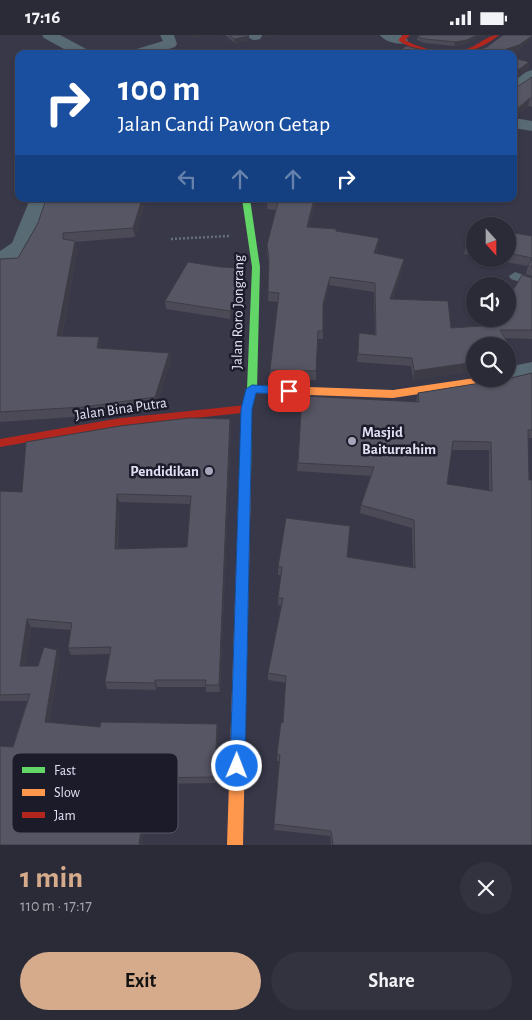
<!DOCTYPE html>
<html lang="en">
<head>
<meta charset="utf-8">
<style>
  :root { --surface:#2b2a37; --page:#33323f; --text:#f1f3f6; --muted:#a6a7ad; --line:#474652; --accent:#d6ab8b }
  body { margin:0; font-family:"Alegreya Sans",sans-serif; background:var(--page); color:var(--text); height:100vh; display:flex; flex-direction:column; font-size:19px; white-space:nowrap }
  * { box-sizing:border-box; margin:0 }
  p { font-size:16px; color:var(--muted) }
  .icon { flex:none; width:28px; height:28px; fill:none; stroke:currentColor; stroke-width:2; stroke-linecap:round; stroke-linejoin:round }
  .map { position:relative; height:810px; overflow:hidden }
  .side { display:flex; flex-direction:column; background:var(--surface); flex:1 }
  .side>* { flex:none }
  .guide { position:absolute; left:15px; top:15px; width:502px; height:152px; border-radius:10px; box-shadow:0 1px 4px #0004,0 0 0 1px var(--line); background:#1a4fa0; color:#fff; overflow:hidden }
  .needle { width:32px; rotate:159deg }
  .fabs { position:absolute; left:466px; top:182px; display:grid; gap:10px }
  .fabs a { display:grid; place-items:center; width:50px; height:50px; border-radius:50%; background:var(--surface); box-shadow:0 1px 4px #0004,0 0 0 1px var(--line); font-size:25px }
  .pin { position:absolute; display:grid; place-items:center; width:42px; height:42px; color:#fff; margin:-21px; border-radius:10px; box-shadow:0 2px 8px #0006 }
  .me { position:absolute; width:55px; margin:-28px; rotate:1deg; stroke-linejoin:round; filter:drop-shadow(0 0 4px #0008) }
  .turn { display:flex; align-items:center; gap:18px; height:105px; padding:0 20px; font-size:22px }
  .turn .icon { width:65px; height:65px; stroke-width:2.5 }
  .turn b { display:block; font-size:35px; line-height:42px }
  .lanes { display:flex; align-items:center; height:48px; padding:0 20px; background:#0003; justify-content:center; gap:25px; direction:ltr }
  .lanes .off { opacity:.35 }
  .round { display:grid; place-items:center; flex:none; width:52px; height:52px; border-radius:26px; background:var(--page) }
  .head { display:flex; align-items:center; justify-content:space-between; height:85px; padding:0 20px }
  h1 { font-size:30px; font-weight:600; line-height:38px; color:var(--accent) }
  .cta { display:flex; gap:10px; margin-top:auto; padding:10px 20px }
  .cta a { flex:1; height:58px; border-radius:30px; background:var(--accent); color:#111; font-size:20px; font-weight:600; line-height:58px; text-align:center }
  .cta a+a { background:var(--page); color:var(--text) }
  .status { display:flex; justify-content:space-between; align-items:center; height:35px; padding:0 25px; background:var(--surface); direction:ltr }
  .status svg { height:14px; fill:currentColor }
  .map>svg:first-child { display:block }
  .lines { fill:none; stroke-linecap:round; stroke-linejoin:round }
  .path { stroke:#66707a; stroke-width:2.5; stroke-dasharray:2 2; stroke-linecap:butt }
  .lane { fill:#586a74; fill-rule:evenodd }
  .street { fill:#586a74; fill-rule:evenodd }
  .fast { fill:#63d668; fill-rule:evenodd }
  .slow { fill:#ff974d; fill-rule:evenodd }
  .jam { fill:#b3261e; fill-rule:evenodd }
  .wall { fill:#4b4a56; fill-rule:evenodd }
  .shaded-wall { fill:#3d3c46 }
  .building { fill:#575664; stroke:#3d3c46; fill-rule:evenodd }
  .route { fill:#1a73e8; stroke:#114b97 }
  .poi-dot { fill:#a6a5b9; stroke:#1c1b29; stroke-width:2 }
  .labels { text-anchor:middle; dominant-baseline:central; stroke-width:5; stroke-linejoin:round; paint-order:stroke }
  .street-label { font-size:15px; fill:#e1e0f5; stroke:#1c1b29 }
  .poi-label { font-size:15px; font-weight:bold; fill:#e1e0f5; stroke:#1c1b29; text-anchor:start }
  .key { fill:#1c1b29; stroke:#575666; stroke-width:1 }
  .key-label { font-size:14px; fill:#e1e0f5 }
</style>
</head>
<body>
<div class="status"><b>17:16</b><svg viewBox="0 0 49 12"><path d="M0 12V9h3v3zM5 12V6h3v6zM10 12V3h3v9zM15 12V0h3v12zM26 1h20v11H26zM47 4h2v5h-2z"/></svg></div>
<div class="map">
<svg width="532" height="810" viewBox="0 0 532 810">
  <rect width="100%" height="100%" fill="#393849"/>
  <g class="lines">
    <path class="path" d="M171 204 229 201"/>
    <path class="lane" d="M515 237 532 243V251L511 244 509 241Z"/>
    <path class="street" d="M42 0H60L90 16 92 19H73L44 3Z
      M160 0H174L177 9 175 12 152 19H128L130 16 163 6Z
      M247 0H262V1L260 4C254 6 250 5 247 0Z
      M380 0H401L408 5 406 8C398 10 385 7 380 0Z
      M532 35V47L520 56 514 58V46L526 37Z
      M514 83 532 86V96L514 93Z
      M30 164H50C39 194 35 223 0 232V216L12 208Z
      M532 327V345L508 350 499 347 497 344H508V332Z"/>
    <path class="fast" d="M242 164H250L260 232 257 354 252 374 251 441 249 444H241L239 441 242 374 247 354 252 232Z"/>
    <path class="slow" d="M475 343 495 344 490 348 393 363 252 358 247 354 252 350 393 355Z
      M245 436 249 438 251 441 243 810H227L239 441 241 438Z"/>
    <path class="jam" d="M403 0H410L405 5C424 16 453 21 474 11 483 6 489 0 499 0 471 24 430 25 399 6V4Z
      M247 370 251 371 252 374 251 377 121 391 0 412V404L121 383Z"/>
  </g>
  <path class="wall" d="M225 0H248L249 5 235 8Z
    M532 0V4L519 14 503 19H404L401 18 402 14 456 18 474 16Z
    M417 2 466 9 454 11 424 8 417 5Z
    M514 23 529 27 527 35 514 45V50L517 52 532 42V72L528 71 516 81 514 82Z
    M146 164 135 202 75 207 77 216 62 301 99 302 101 313 169 318 170 328 156 372 87 381 0 387V224L18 223 38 188Z
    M268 164H316L309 192 336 196 378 212 376 219 404 224 403 232 392 264 451 293 493 290 492 284H508L512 257 532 243V304L505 303 513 329 509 330 508 338V311H475V335L413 345 411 331 357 327 359 298 375 300 374 257 329 250 323 275V304H317L316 345 270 343V335L278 267 268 266 269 231 267 218V210L276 175 267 174Z
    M475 191V221L464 219 466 211Z
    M508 197 532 201V241L526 239 528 231 489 224H508Z
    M220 232 242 233V263L240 262 230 284 166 274 165 266Z
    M532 338V403H528L532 810H331L330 801 274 795 280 726H277V719L283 688 286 648 268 645V638L281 571 278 570V563L281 540H278V532L347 522 413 532 412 493 360 478 361 470 371 441 297 436 302 361 416 367 418 358 511 343ZM452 415H489V456L447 449Z
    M230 384 231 392 220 657H206V652H157L156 655 107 654 105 647 110 619 71 620 68 613 71 595 31 592 25 631H38L60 622 49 688 100 692 217 689 218 696 216 748 151 749 142 809 0 810 13 712 27 666H0V456L22 457ZM119 467 190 469 187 512 118 514Z"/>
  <path class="shaded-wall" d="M191 0H217L191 3Z
    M265 0H283L265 3Z
    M477 0H483L466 9 454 11 455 7Z
    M249 1V5L235 8 234 4Z
    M532 1V4L519 14 503 19H492Z
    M529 27 527 35 514 45V38Z
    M530 63 528 71 516 81 518 73Z
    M142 164H146L135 202 133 193Z
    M314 164H316L307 200V192Z
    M379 203 378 212 373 227 374 218Z
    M75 206 77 216 60 311 57 301Z
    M404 224 403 232 389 272 390 264Z
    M330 242 329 250 323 278V269Z
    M240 254V262L230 284V276Z
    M99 302 101 312 99 322 97 313Z
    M169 318 170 328 156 372 155 362Z
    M515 320 513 329 508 331 509 322Z
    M475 327V335L413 345 414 336Z
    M230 384 231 392 220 657 219 650Z
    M117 459 119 467 117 522 115 514Z
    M27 584 31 592 24 638 20 631Z
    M57 615 60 622 48 694 45 687Z
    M155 645 157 652 156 655 155 648Z
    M217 689 218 696 216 748 215 742Z
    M149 743 151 749 142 810 139 809Z"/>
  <path class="building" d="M230 0H248L249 1 234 4Z
    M420 0H477L467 5 455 7 425 4 417 2Z
    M503 0H532V1L519 10 492 19H418L402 14 406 11 423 15 456 18 474 16 487 12Z
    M514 23 529 27 514 38V50L517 52 532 42V63H530L518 73H515L514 76Z
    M46 164H142L133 193 63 198V204L75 206 57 301 99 302 97 313 169 318 155 362 84 372 0 377V224L18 223 38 188Z
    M268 164H314L307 192 336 194V196L379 203 374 218 404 224 390 264 448 266 451 293 498 290 496 284H508V257H512L522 240 532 243V295H500L515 320 509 322V333H508V311H475V327L414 336 412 323 358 319 359 298 376 300 375 248 330 242 323 269V296H318L316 336 270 335 279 258 268 257 269 223 267 210 278 167 267 166Z
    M473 191H476H475V212L466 211Z
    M508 197 532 201V223L508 218Z
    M532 224V232L528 230Z
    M188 227 220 232 242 233 241 255 240 254 230 276 165 266Z
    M532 338V395H528L529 445H532V810H333L331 796 274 789 280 720 277 719 281 687 283 688 286 641 268 638 283 563H278L282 532H278L286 483 350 491 347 522 415 533 414 485 361 470 374 432 298 428 302 361 419 367 418 358 493 346 499 344H508V342L511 343ZM453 406 491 407 492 456 447 449Z
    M189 383 230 384 219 650H205L206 645H155V648L105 647 111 612 68 613 72 588 27 584 20 631H38L44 612 57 615 45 687 100 692 101 687 217 689 215 742 149 743 139 809 146 810H0V711L13 712 30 659 0 660V456L22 457 26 407 120 391ZM117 459 191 461 187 512 115 514Z"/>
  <path class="route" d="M252 350 289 352 294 356 289 359 256 358 252 374 245 731 243 736 237 739 232 736 230 731 241 374 246 354Z"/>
  <g class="poi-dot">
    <circle cx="352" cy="406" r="5"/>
    <circle cx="209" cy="436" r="5"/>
  </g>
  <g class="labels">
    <g class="street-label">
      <text transform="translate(238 277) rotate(-89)">Jalan Roro Jongrang</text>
      <text transform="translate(121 374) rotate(-8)">Jalan Bina Putra</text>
    </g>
    <g class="poi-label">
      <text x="362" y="397">Masjid<tspan x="362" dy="17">Baiturrahim</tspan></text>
      <text x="199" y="436" text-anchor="end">Pendidikan</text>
    </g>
  </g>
  <rect x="12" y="718" width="166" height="80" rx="8" class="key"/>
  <rect x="22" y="732" width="23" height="6" fill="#63d668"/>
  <rect x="22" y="754" width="23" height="7" fill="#ff974d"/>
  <rect x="22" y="777" width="23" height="6" fill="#b3261e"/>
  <g class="key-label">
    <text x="54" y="740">Fast</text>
    <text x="54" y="762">Slow</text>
    <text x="54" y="785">Jam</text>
  </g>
</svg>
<div class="fabs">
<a><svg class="needle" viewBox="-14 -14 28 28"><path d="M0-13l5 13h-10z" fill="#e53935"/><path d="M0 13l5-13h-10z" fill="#a6a7ad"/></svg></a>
<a><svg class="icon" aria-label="sound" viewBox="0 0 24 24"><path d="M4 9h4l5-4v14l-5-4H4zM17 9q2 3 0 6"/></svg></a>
<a><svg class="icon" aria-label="search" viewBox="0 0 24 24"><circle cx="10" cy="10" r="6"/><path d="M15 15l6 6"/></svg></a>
</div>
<div class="pin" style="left:289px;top:356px;background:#d93025"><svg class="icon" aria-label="arrive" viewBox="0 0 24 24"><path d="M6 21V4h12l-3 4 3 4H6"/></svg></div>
<svg class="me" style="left:237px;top:731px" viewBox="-20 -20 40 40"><circle r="17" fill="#1a73e8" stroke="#fff" stroke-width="3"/><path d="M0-11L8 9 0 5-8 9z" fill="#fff"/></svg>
<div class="guide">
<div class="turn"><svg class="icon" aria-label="right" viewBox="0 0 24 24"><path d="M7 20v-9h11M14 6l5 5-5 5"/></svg><div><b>100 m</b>Jalan Candi Pawon Getap</div></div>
<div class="lanes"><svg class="icon off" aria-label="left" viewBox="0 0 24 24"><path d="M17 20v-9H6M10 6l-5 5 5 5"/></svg><svg class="icon off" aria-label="ahead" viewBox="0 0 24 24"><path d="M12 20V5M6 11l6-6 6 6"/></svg><svg class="icon off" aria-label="ahead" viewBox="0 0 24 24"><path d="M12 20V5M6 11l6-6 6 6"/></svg><svg class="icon" aria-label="right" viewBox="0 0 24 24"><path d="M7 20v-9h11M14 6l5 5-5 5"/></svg></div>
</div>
</div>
<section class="side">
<div class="head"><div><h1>1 min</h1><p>110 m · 17:17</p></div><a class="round"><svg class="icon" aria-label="close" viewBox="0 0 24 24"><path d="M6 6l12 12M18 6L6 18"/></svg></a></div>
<div class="cta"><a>Exit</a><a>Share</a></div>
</section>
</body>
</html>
